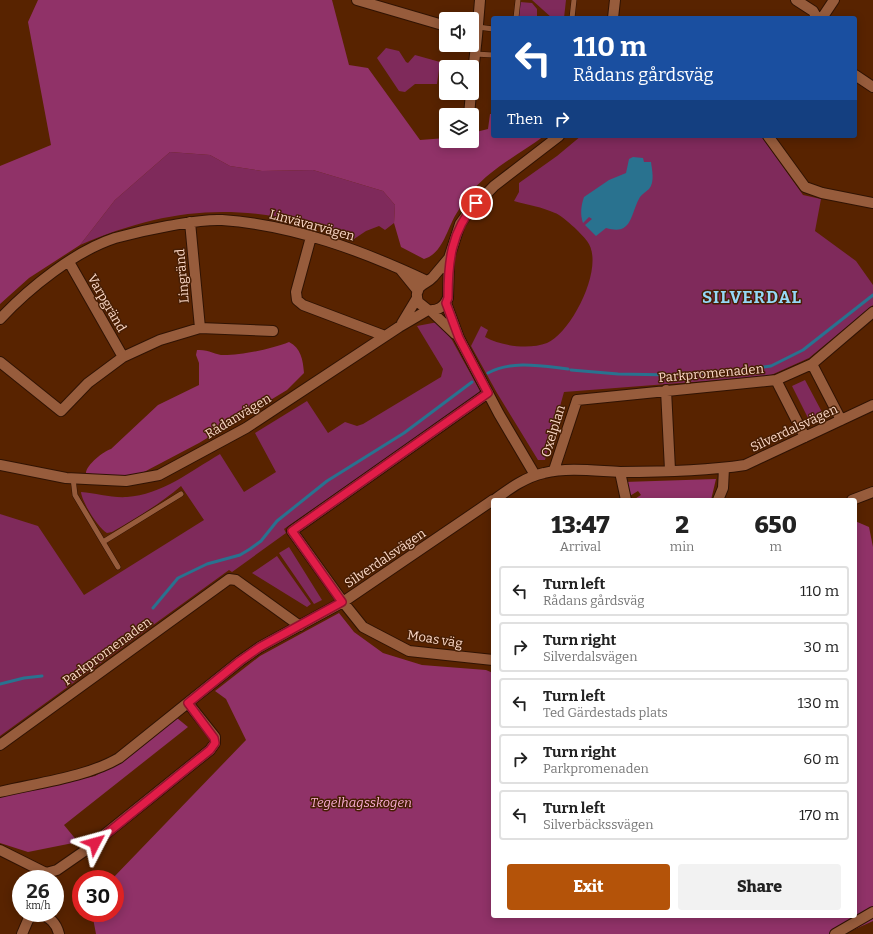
<!DOCTYPE html>
<html lang="en">
<head>
<meta charset="utf-8">
<style>
  :root { --surface:#fff; --page:#f2f2f2; --text:#222; --muted:#767676; --line:#e0e0e0; --accent:#b45309 }
  body { margin:0; font-family:Bitter,serif; background:var(--page); color:var(--text); height:100vh; display:flex; flex-direction:column; font-size:15px; white-space:nowrap }
  * { box-sizing:border-box; margin:0 }
  p { font-size:13px; color:var(--muted) }
  .icon { flex:none; width:22px; height:22px; fill:none; stroke:currentColor; stroke-width:2; stroke-linecap:round; stroke-linejoin:round }
  .map { position:relative; flex:1; overflow:hidden }
  .panel { position:absolute; left:491px; top:498px; width:366px; height:420px; display:flex; flex-direction:column; background:var(--surface); border-radius:4px; box-shadow:0 2px 10px #0003 }
  .panel>* { flex:none }
  .banner { position:absolute; left:491px; top:16px; width:366px; height:122px; border-radius:4px; box-shadow:0 2px 10px #0003; background:#1a4fa0; color:#fff; overflow:hidden }
  .buttons { position:absolute; left:439px; top:12px; display:grid; gap:8px }
  .buttons a { display:grid; place-items:center; width:40px; height:40px; border-radius:4px; background:var(--surface); box-shadow:0 2px 10px #0003; font-size:20px }
  .speed { position:absolute; left:12px; top:870px; display:flex; gap:8px; font-size:20px; font-weight:700; text-align:center }
  .speed>* { display:grid; place-content:center; width:52px; height:52px; border-radius:50%; background:var(--surface); box-shadow:0 2px 10px #0003; line-height:1 }
  .speed small { font-size:10px; font-weight:400 }
  .speed .limit { border:6px solid #d22; background:#fff; color:#111 }
  .pin { position:absolute; display:grid; place-items:center; width:34px; height:34px; color:#fff; margin:-17px; border:2px solid #fff; border-radius:50%; box-shadow:0 1px 4px #0007 }
  .me { position:absolute; width:44px; margin:-22px; rotate:51deg; stroke-linejoin:round; filter:drop-shadow(0 0 3px #0008) }
  .turn { display:flex; align-items:center; gap:14px; height:84px; padding:0 16px; font-size:18px }
  .turn .icon { width:52px; height:52px; stroke-width:2.5 }
  .turn b { display:block; font-size:28px; line-height:34px }
  .then { display:flex; align-items:center; height:38px; padding:0 16px; background:#0003; gap:8px; font-size:15px }
  .eta { display:flex; justify-content:space-evenly; align-items:center; height:68px; text-align:center }
  .eta b { font-size:24px; font-weight:800; line-height:28px }
  .primary-button { display:flex; gap:8px; margin-top:auto; padding:8px 16px }
  .primary-button a { flex:1; height:46px; border-radius:4px; background:var(--accent); color:#fff; font-size:16px; font-weight:800; line-height:46px; text-align:center }
  .primary-button a+a { background:var(--page); color:var(--text) }
  ul { padding:0; list-style:none }
  li { display:flex; align-items:center; gap:12px; height:50px; margin:0 8px 6px; padding:0 8px; border:2px solid var(--line); border-radius:4px }
  li div { flex:1 }
  li b { display:block; font-size:15px }
  li em { font-style:normal }
  .map>svg:first-child { display:block }
  .green { fill:#7f2a5b }
  .forest { fill:#903268 }
  .water { fill:#29728f }
  .lines { fill:none; stroke-linecap:round; stroke-linejoin:round }
  .stream { stroke:#29728f; stroke-width:3 }
  .lane-casing { stroke:#301303; stroke-width:6 }
  .street-casing { stroke:#301303; stroke-width:12 }
  .lane { stroke:#975c3c; stroke-width:5 }
  .street { stroke:#975c3c; stroke-width:10 }
  .route-casing { stroke:#92132f; stroke-width:10 }
  .route { stroke:#e11d48; stroke-width:7 }
  .labels { text-anchor:middle; dominant-baseline:central; stroke-width:3; stroke-linejoin:round; paint-order:stroke }
  .street-label { font-size:13px; fill:#fcd9c8; stroke:#471e04 }
  .park-label { font-size:13px; font-style:italic; fill:#faadd3; stroke:#471e04 }
  .district-label { font-size:17px; font-weight:bold; letter-spacing:1px; fill:#95d8f6; stroke:#471e04 }
</style>
</head>
<body>
<div class="map">
<svg width="873" height="934" viewBox="0 0 873 934">
  <rect width="100%" height="100%" fill="#582300"/>
  <path class="green" d="M532 0H566L564 18H552Z
    M520 2 532 3 537 9V18H518Z
    M386 48 399 51 406 62 408 63 415 55 440 62 437 84H415L405 92 399 91 377 58Z
    M581 136H761L803 195 821 199 815 231 856 261 873 285V305L809 358 769 376 564 392 545 460H538L497 393 471 346 481 326 488 330 485 337C501 346 529 350 547 343 572 332 606 265 587 241 582 234 562 215 555 213 542 207 528 205 514 201L519 192V183L557 156Z
    M170 152 210 155 230 166 262 171 313 170 383 191 395 205 394 223 385 230 379 226 366 231 354 239C254 201 177 203 80 245L115 200Z
    M438 322 452 340 480 391 478 394 284 529 286 533 232 572 229 570 0 736V514L38 526 84 595 204 520 181 486C160 504 136 518 112 532L107 533C98 528 82 502 81 492 96 493 111 498 127 497 161 495 191 471 220 454L244 492 276 472 255 433 307 401 328 433 345 422 357 426 363 424 441 377 443 369 417 326Z
    M805 380 823 414 809 420 792 386Z
    M289 547 322 600 314 604 279 553Z
    M277 556 311 604 307 607 252 573Z"/>
  <path class="forest" d="M38 0H332L349 65 368 68 420 140 446 138V141H472V133L488 129 490 114H493V136H544C521 153 492 168 473 190 467 197 463 204 458 211 447 227 444 253 424 259L401 247 394 223 395 205 383 191 313 170 262 171 230 166 210 155 170 152 115 200 80 245 29 278 0 304V166L51 145 28 22Z
    M289 342C301 348 303 360 304 373L287 390 199 443 144 472 118 478 86 473C86 465 104 451 111 449L158 405 199 385V363L196 355 197 350C208 349 215 355 224 355 242 355 272 349 289 342Z
    M716 479 711 500H633L641 495 638 491 628 497 624 482Z
    M855 521 869 527 873 547V921L844 934H96L92 913H115V879H112L246 740 226 699 215 691 260 656 339 613 354 632 383 653 422 665 486 670 493 673V916H855Z
    M177 718 188 727 64 825 78 842 28 852 0 843V796L95 776 133 754Z"/>
  <path class="water" d="M633 157 643 158 644 162H651C652 170 655 182 649 189 646 192 642 194 640 197 630 214 633 236 606 228L596 236 585 225 592 219 589 217 583 223C580 214 581 206 584 197L609 180 626 173 629 159Z"/>
  <g class="lines">
    <path class="stream" d="M571 370 618 374 673 375 743 370 771 366 803 350 873 295
      M488 373C512 360 542 366 568 369
      M153 608 178 578 207 564 240 555 250 549 261 541 277 521 327 481 404 433 472 382
      M0 684 24 678 42 676"/>
    <g class="lane-casing">
      <path id="lane" d="M516 18 518 0
        M572 18 574 0
        M478 27 493 29
        M475 54 493 55
        M73 478 75 495 118 567
        M103 542 181 494"/>
    </g>
    <g class="street-casing">
      <path id="street" d="M357 0 446 26
        M796 0 813 11 817 18
        M613 18 615 0
        M822 18 834 0
        M472 34 477 36 472 82
        M477 36 480 0
        M855 75 873 87
        M469 115 471 93
        M768 136 805 187 822 193 873 203
        M190 222 200 328
        M311 237 296 292 297 300 303 305 385 336
        M449 258C444 264 438 271 433 277 425 286 413 284 418 302L428 310C438 311 444 307 448 298L449 258 460 224 468 213 494 186 559 136
        M69 262 123 357
        M401 270 418 291
        M446 303 459 338 499 414 535 475
        M431 311 455 334
        M0 319C29 288 75 251 115 238 133 233 151 229 168 226 186 223 204 219 222 220 294 225 363 251 427 281
        M402 323 417 298
        M0 362 61 411 88 383 123 357 160 340 200 328 273 331
        M812 364 841 420
        M776 380 805 437
        M666 390 670 470
        M488 393 292 531 343 602 363 627 409 651 493 660
        M0 465 66 478 126 481 159 475 246 428 399 327 428 310
        M554 470 577 400 776 380 812 364 873 312
        M620 472 626 500
        M494 500C509 489 525 477 544 473 568 467 596 471 620 472 660 472 705 471 745 465L873 405
        M718 500 723 488 724 468
        M852 500 873 492
        M0 745 229 579 236 580 300 626
        M0 792C37 783 87 777 119 758L240 661 260 647 343 602 493 500
        M0 850 46 873 57 870 83 852 210 750 215 743V737L188 703
        M39 913C50 918 56 922 59 934
        M22 934 31 913
        M835 934 873 912"/>
    </g>
    <use href="#lane" class="lane"/>
    <use href="#street" class="street"/>
  </g>
  <g class="lines">
    <g class="route-casing">
      <path id="route" d="M95 843 210 750 215 743 214 738 188 703 240 661 260 647 342 602 292 531 488 393 459 338 446 303 448 298C448 262 451 231 476 203"/>
    </g>
    <use href="#route" class="route"/>
  </g>
  <g class="labels">
    <g class="street-label">
      <text transform="translate(312 225) rotate(15)">Linvävarvägen</text>
      <text transform="translate(182 276) rotate(-95)">Lingränd</text>
      <text transform="translate(107 303) rotate(60)">Varpgränd</text>
      <text transform="translate(711 373) rotate(-5)">Parkpromenaden</text>
      <text transform="translate(238 416) rotate(-31)">Rådanvägen</text>
      <text transform="translate(794 428) rotate(-25)">Silverdalsvägen</text>
      <text transform="translate(553 431) rotate(-73)">Oxelplan</text>
      <text transform="translate(385 558) rotate(-34)">Silverdalsvägen</text>
      <text transform="translate(435 639) rotate(9)">Moas väg</text>
      <text transform="translate(107 651) rotate(-36)">Parkpromenaden</text>
    </g>
    <g class="park-label">
      <text x="361" y="802">Tegelhagsskogen</text>
    </g>
    <g class="district-label">
      <text x="752" y="297">SILVERDAL</text>
    </g>
  </g>
</svg>
<div class="buttons">
<a><svg class="icon" aria-label="sound" viewBox="0 0 24 24"><path d="M4 9h4l5-4v14l-5-4H4zM17 9q2 3 0 6"/></svg></a>
<a><svg class="icon" aria-label="search" viewBox="0 0 24 24"><circle cx="10" cy="10" r="6"/><path d="M15 15l6 6"/></svg></a>
<a><svg class="icon" aria-label="layers" viewBox="0 0 24 24"><path d="M12 4l9 5-9 5-9-5zM3 14l9 5 9-5"/></svg></a>
</div>
<div class="speed"><div>26<small>km/h</small></div><div class="limit">30</div></div>
<div class="pin" style="left:476px;top:203px;background:#d93025"><svg class="icon" aria-label="arrive" viewBox="0 0 24 24"><path d="M6 21V4h12l-3 4 3 4H6"/></svg></div>
<svg class="me" style="left:95px;top:843px" viewBox="-20 -20 40 40"><path d="M0-17L14 15 0 8-14 15z" fill="#e11d48" stroke="#fff" stroke-width="4"/></svg>
<div class="banner">
<div class="turn"><svg class="icon" aria-label="left" viewBox="0 0 24 24"><path d="M17 20v-9H6M10 6l-5 5 5 5"/></svg><div><b>110 m</b>Rådans gårdsväg</div></div>
<div class="then">Then<svg class="icon" aria-label="right" viewBox="0 0 24 24"><path d="M7 20v-9h11M14 6l5 5-5 5"/></svg></div>
</div>
<section class="panel">
<div class="eta">
<div><b>13:47</b><p>Arrival</p></div>
<div><b>2</b><p>min</p></div>
<div><b>650</b><p>m</p></div>
</div>
<ul>
<li><svg class="icon" aria-label="left" viewBox="0 0 24 24"><path d="M17 20v-9H6M10 6l-5 5 5 5"/></svg><div><b>Turn left</b><p>Rådans gårdsväg</p></div><em>110 m</em></li>
<li><svg class="icon" aria-label="right" viewBox="0 0 24 24"><path d="M7 20v-9h11M14 6l5 5-5 5"/></svg><div><b>Turn right</b><p>Silverdalsvägen</p></div><em>30 m</em></li>
<li><svg class="icon" aria-label="left" viewBox="0 0 24 24"><path d="M17 20v-9H6M10 6l-5 5 5 5"/></svg><div><b>Turn left</b><p>Ted Gärdestads plats</p></div><em>130 m</em></li>
<li><svg class="icon" aria-label="right" viewBox="0 0 24 24"><path d="M7 20v-9h11M14 6l5 5-5 5"/></svg><div><b>Turn right</b><p>Parkpromenaden</p></div><em>60 m</em></li>
<li><svg class="icon" aria-label="left" viewBox="0 0 24 24"><path d="M17 20v-9H6M10 6l-5 5 5 5"/></svg><div><b>Turn left</b><p>Silverbäckssvägen</p></div><em>170 m</em></li>
</ul>
<div class="primary-button"><a>Exit</a><a>Share</a></div>
</section>
</div>
</body>
</html>
